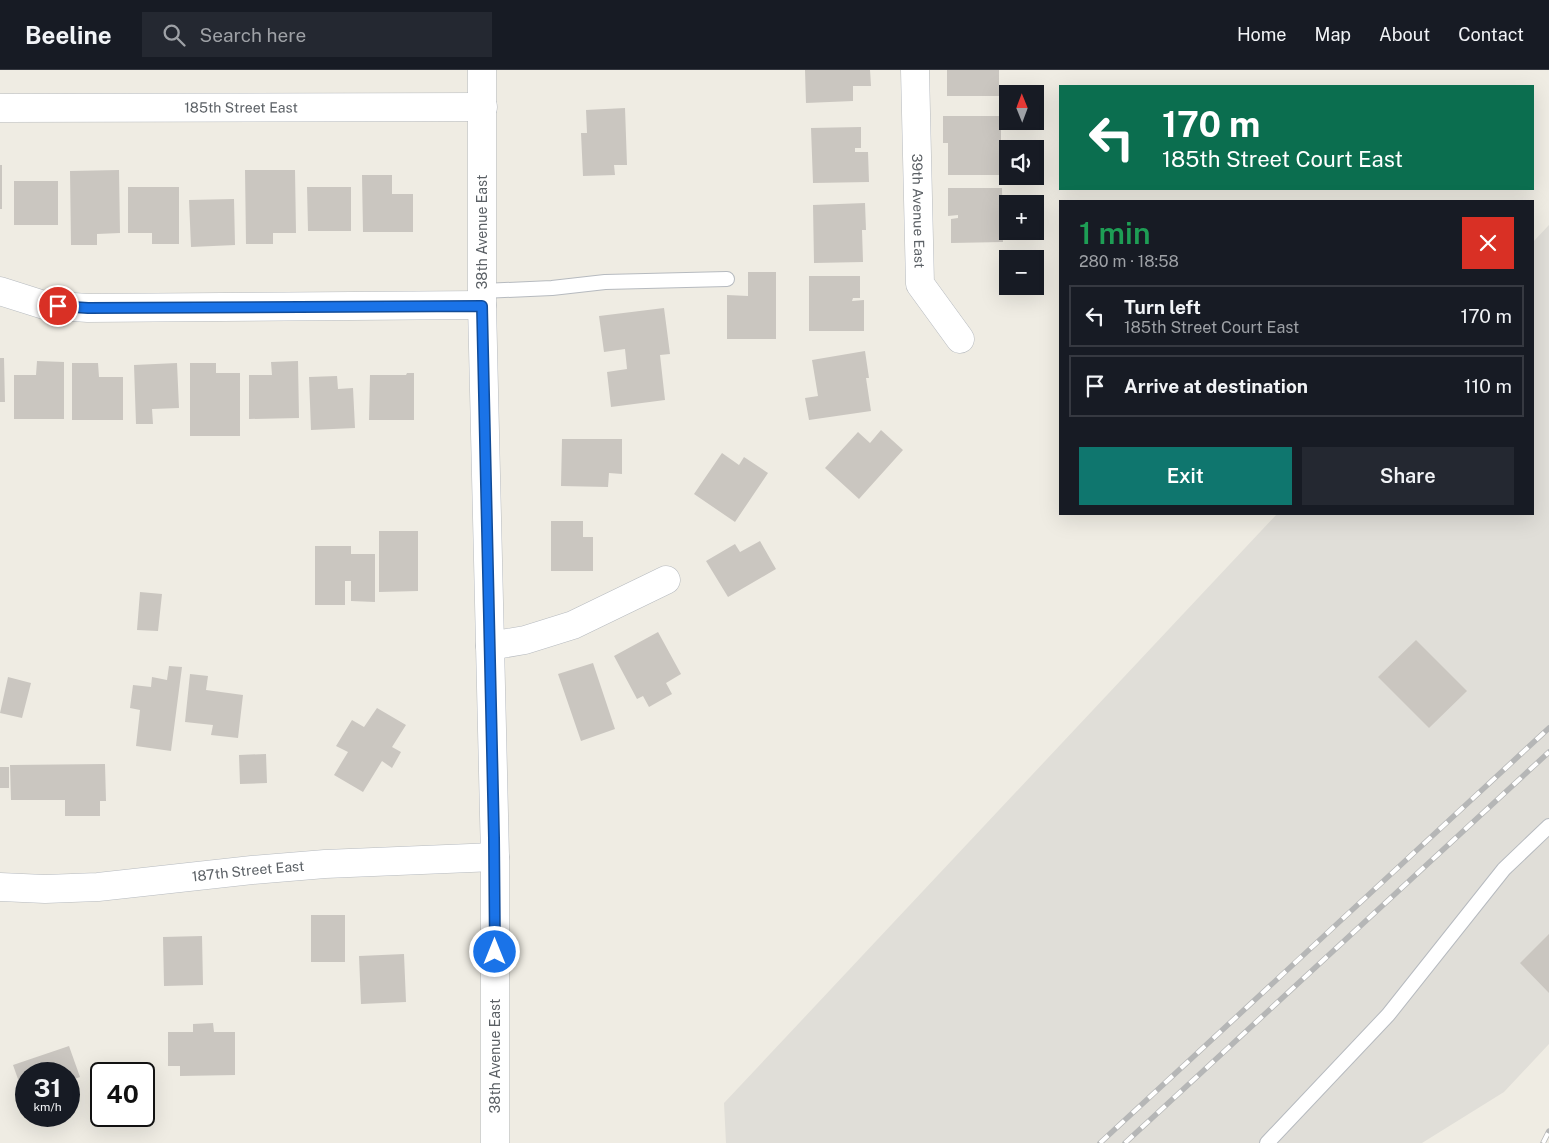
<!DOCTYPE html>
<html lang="en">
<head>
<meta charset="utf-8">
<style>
  :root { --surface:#171b24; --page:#242831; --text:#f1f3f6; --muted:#9ea1a6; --line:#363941; --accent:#0f766e }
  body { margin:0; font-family:"Public Sans",sans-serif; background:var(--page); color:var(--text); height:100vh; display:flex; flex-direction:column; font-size:19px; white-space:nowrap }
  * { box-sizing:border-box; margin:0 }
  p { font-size:16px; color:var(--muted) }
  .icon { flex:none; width:28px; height:28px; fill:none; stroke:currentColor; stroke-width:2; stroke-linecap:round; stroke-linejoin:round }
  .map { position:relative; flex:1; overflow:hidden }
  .sheet { position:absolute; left:1059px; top:130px; width:475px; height:315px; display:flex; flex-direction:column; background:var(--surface); border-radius:0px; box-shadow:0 5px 20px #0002 }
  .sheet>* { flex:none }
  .hud { position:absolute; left:1059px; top:15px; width:475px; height:105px; border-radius:0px; box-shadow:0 5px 20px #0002; background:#0b6e4f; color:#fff; overflow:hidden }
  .needle { width:32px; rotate:359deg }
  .buttons { position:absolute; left:999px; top:15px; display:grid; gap:10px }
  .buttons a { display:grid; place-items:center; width:45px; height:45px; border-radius:0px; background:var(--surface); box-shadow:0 5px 20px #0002; font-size:25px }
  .speed { position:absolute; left:15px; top:992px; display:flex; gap:10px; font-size:25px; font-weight:700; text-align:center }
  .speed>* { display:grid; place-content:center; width:65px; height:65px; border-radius:50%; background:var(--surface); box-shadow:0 5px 20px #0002; line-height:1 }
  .speed small { font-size:12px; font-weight:400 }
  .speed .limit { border:2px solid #111; border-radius:8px; background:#fff; color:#111 }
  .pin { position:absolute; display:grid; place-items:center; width:42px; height:42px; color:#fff; margin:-21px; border:2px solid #fff; border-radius:50%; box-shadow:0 1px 5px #0007 }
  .me { position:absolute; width:55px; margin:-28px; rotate:0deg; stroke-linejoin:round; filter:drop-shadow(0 0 4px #0008) }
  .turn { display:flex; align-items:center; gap:18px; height:105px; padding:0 20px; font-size:22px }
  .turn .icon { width:65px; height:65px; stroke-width:2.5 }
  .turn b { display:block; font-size:35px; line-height:42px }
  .round { display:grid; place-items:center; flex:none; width:52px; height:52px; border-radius:0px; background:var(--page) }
  .headline { display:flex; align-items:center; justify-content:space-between; height:85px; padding:0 20px }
  h1 { font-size:30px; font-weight:600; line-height:38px; color:#1e9e55 }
  .button { display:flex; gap:10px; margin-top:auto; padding:10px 20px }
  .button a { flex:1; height:58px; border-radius:0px; background:var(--accent); color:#fff; font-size:20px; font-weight:600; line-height:58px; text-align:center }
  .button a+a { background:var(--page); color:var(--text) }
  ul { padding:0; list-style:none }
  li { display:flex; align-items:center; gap:15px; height:62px; margin:0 10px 8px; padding:0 10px; border:2px solid var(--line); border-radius:0px }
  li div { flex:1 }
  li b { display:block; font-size:19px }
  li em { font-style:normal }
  header { display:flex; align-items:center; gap:30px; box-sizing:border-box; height:70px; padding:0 25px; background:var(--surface); border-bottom:1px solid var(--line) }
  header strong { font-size:24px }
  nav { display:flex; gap:28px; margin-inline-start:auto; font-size:18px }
  .search { width:350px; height:45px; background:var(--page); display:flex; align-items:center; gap:12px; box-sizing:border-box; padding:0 18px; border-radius:0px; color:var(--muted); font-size:19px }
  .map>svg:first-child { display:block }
  .industrial { fill:#e0ded8 }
  .building { fill:#cac6c0 }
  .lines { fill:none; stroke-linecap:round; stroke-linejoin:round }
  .service-casing { stroke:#b6babf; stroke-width:16 }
  .minor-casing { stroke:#b6babf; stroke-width:29 }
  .tertiary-casing { stroke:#b6babf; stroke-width:29 }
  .service { stroke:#fff; stroke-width:14 }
  .minor { stroke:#fff; stroke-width:28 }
  .tertiary { stroke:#fff; stroke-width:28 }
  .rail-casing { stroke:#b5b6b6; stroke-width:5.5 }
  .rail { stroke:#fff; stroke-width:4; stroke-dasharray:11; stroke-linecap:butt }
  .route-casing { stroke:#114b97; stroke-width:12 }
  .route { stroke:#1a73e8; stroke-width:9 }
  .labels { text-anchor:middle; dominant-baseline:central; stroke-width:4; stroke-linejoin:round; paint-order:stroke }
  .street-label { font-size:14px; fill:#5b6065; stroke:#fff }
</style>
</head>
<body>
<header>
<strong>Beeline</strong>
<div class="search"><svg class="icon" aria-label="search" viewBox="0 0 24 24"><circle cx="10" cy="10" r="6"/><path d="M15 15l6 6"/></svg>Search here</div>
<nav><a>Home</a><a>Map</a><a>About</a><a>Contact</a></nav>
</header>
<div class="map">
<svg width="1549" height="1073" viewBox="0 0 1549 1073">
  <rect width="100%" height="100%" fill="#efece3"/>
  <path class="industrial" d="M1549 155V974L1504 1022 1422 1073H726L724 1033 1277 444H1532L1533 172Z"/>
  <path class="building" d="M805 0H870L871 16H853V31L806 33Z
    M947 0H999V26H947Z
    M625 38 627 95H614L615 105 583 106 581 63H587L586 40Z
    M943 46H1001V105H948V73H943Z
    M861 57V78H855V82H868L869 112 813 113 811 58Z
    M0 95H2V139H0Z
    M119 100 120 163 97 164V175H71L70 101Z
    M245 100H295L296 163H273V174H246Z
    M362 105H392V124H413V162H363Z
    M14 111H58V155H14Z
    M128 117H179V174H152V163H128Z
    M307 117H351V161H308Z
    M948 118H1002L1003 172 951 173V149L958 148V145L948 146Z
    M234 129 235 175 191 177 189 130Z
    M865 133 866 160H862L863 192 814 193 813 135Z
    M748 202H776V269H727V225L748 226Z
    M809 206H860V228H853L852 231 864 230V261H809Z
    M664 238 670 284 660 285 665 330 611 337 607 302 627 299 625 279 604 282 599 246Z
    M865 281 869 308H866L871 341 809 350 805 328 818 326 812 290Z
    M0 288H4L5 332H0Z
    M37 291 64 292V349H14V305H36Z
    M298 291 299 348 249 349V305H272L271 292Z
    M72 293H98L99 307H123V350H72Z
    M177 293 179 338 152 339 153 354H136L134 295Z
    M190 293H216V303H240V366H190Z
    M407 303H414V350H369L370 305H406Z
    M337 306 338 319 353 318 355 358 311 360 309 307Z
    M881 360 903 380 859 429 825 398 858 362 870 373Z
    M562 369H622V404L609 403 608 417 561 416Z
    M722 383 739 395 744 387 768 403 735 452 694 424Z
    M551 451H583V467H593V501H551Z
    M379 461H418V521L379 522Z
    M760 471 776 499 728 527 706 491 735 474 740 482Z
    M315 476H351V484H375V532L351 531V511H345V535H315Z
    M140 522 162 524 158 561 137 560Z
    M658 562 681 604 666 613 672 624 649 637 643 626 637 629 614 586Z
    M1416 570 1467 621 1429 658 1378 607Z
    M593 593 615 659 581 671 558 604Z
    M169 596 182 597 171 681 136 676 140 640 130 638 133 615 151 617 152 607 167 610Z
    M190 604 208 606 206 620 243 625 238 668 211 665 213 655 185 652Z
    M8 607 31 613 22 648 0 643Z
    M377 638 406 655 392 677 401 682 392 698 382 691 363 722 334 705 348 682 336 676 352 650 364 657Z
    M266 684 267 713 240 714 239 685Z
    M105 694 106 731H100V746H65V730H11L10 695Z
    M0 697H9V718H0Z
    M311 845H345V892H311Z
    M1549 864V923L1520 893Z
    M202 866 203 915 164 916 163 867Z
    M404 884 406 932 361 934 359 886Z
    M213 953 214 962H235V1005L180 1006V996H168V962H193V954Z
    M69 976 80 1007 69 1011V1004H26V1025L24 1026 13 995Z"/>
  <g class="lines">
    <g class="service-casing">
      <path id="service" d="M482 221 552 218 605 212 727 209
        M1267 1073 1388 945 1504 799 1549 756"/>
    </g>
    <g class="minor-casing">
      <g id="minor">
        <path id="s1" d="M915 0 920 214 960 269"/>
        <path id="s2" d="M0 38 483 37"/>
        <path d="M0 221 44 235 88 238 482 235"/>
        <path d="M490 576 525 570 573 555 666 510"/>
        <path id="s3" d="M0 817 45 819 98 817 252 800 325 794 495 787"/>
      </g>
    </g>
    <g class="tertiary-casing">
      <path id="tertiary" d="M482 0V235L495 787V1073"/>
    </g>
    <use href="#service" class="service"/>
    <use href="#minor" class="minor"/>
    <use href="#tertiary" class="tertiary"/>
    <g class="rail-casing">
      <path id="rail" d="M1100 1073 1549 658
        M1125 1073 1549 682
        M1543 1073 1549 1061"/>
    </g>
    <use href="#rail" class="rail"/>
  </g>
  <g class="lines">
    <g class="route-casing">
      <path id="route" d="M58 236 88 238 482 236 494 768 495 882"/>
    </g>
    <use href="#route" class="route"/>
  </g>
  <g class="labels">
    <g class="street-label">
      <text stroke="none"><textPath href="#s2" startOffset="241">185th Street East</textPath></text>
      <text stroke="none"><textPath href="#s1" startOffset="141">39th Avenue East</textPath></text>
      <text transform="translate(482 162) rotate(-90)">38th Avenue East</text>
      <text stroke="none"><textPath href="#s3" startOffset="249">187th Street East</textPath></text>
      <text transform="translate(495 986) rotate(-90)">38th Avenue East</text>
    </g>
  </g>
</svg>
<div class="buttons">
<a><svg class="needle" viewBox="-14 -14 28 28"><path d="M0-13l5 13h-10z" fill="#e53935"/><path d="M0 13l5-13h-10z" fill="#9ea1a6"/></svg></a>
<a><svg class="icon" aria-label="sound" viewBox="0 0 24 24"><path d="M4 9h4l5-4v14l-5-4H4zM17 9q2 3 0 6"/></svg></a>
<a>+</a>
<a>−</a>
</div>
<div class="speed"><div>31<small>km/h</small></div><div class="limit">40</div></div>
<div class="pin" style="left:58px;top:236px;background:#d93025"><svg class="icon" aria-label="arrive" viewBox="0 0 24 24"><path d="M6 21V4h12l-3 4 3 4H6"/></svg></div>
<svg class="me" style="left:495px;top:882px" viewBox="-20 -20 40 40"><circle r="17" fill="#1a73e8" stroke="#fff" stroke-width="3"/><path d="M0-11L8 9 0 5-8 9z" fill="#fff"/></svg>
<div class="hud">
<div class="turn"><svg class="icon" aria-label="left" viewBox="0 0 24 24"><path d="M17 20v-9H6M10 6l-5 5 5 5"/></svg><div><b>170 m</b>185th Street Court East</div></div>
</div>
<section class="sheet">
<div class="headline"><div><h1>1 min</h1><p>280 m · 18:58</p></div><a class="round" style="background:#d93025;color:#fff"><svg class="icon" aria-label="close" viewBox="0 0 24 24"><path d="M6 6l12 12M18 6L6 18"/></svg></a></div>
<ul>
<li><svg class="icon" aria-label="left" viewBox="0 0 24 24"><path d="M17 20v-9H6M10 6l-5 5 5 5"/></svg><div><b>Turn left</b><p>185th Street Court East</p></div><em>170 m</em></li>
<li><svg class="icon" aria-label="arrive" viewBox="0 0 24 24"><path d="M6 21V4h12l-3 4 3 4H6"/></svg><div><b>Arrive at destination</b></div><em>110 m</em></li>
</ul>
<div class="button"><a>Exit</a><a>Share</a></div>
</section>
</div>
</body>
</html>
